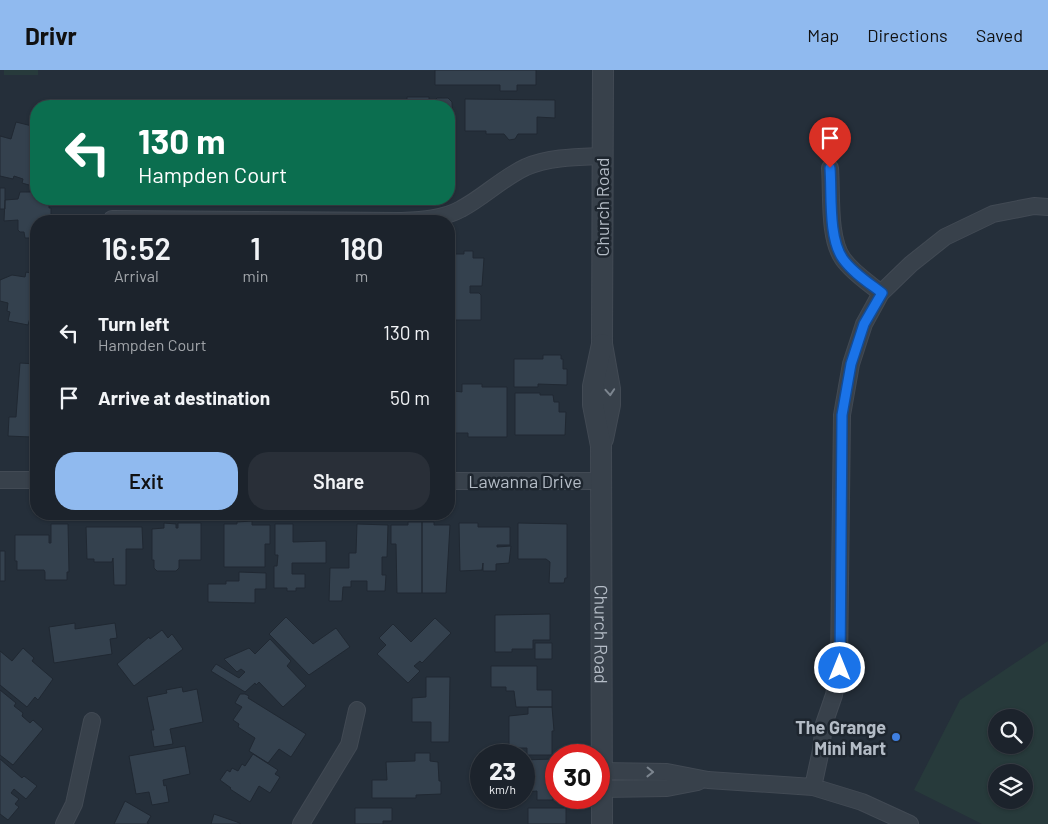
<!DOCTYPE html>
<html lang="en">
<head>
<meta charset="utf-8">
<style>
  :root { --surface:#1c232c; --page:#292f38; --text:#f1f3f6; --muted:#a0a4a9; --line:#3a4048; --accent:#90baef }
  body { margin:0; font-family:Barlow,sans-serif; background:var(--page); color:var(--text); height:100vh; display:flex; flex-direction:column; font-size:19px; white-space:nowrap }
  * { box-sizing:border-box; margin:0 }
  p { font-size:16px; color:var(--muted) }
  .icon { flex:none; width:28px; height:28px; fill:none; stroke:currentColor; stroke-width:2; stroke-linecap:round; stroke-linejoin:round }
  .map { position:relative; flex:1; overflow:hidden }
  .details { position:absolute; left:30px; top:145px; width:425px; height:305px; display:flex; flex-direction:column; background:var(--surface); border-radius:20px; box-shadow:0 1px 4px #0004,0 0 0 1px var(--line) }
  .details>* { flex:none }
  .top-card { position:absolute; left:30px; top:30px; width:425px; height:105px; border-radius:20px; box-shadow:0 1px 4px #0004,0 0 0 1px var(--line); background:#0b6e4f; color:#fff; overflow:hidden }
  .controls { position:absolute; left:988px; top:639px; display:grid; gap:10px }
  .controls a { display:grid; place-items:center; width:45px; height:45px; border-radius:50%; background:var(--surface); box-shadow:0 1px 4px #0004,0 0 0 1px var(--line); font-size:25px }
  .speed { position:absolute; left:470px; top:674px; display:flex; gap:10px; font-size:25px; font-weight:700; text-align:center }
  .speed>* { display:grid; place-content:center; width:65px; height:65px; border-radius:50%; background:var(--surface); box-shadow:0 1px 4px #0004,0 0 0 1px var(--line); line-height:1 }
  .speed small { font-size:12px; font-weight:400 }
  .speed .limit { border:8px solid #d22; background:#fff; color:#111 }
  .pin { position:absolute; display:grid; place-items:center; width:42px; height:42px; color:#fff; margin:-51px -21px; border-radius:50% 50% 50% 0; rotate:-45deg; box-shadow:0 0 5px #0007 }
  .pin .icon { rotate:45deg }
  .me { position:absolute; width:55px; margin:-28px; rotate:0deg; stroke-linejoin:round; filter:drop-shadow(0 0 4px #0008) }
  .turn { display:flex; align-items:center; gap:18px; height:105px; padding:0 25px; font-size:22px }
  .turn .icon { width:65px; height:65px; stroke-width:2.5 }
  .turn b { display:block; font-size:35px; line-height:42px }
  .eta { display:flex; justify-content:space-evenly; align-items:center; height:85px; text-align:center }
  .eta b { font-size:30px; font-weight:600; line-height:35px }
  .button { display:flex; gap:10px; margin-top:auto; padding:10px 25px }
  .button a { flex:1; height:58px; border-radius:20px; background:var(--accent); color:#111; font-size:20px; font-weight:600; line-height:58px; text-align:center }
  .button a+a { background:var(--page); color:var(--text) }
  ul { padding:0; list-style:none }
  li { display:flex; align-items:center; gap:15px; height:65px; padding:0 25px }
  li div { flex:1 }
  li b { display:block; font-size:19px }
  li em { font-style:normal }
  header { display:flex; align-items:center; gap:30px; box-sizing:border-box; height:70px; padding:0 25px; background:var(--accent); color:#111 }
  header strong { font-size:24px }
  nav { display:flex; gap:28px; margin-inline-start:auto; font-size:18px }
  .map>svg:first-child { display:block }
  .green { fill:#273a3b; fill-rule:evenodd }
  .building { fill:#34414e; stroke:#202832 }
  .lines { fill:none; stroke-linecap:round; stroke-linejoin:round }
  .minor-casing { stroke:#424a54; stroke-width:18 }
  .tertiary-casing { stroke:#424a54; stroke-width:22 }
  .minor { stroke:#38414b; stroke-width:16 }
  .tertiary { stroke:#38414b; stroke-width:20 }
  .oneway { stroke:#7c858f }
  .route-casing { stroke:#114b97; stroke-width:12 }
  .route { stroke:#1a73e8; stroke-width:9 }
  .shop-dot { fill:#3f7fe0; stroke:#1e262f; stroke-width:2 }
  .labels { text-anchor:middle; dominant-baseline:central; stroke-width:5; stroke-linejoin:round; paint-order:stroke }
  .street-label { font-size:18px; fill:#b4bcc6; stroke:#1e262f }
  .poi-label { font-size:18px; font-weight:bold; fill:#b4bcc6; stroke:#1e262f; text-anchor:end }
</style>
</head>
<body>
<header>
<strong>Drivr</strong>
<nav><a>Map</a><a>Directions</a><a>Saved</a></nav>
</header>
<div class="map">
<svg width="1048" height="754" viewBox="0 0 1048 754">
  <rect width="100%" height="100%" fill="#252f3a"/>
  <path class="green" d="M4 0H38V5H4Z
    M1048 571V754H982L914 720 960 630ZM996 648H1024V675H996ZM996 702H1024V730H996Z"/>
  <path class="building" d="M435 0H536V15H517V21H500V15H435Z
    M407 27H429V36H407Z
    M437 28H448L452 32 453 63 449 68V36H433V32Z
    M465 29 555 30V48L537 47V64H518L515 69 509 70 504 64H486V61H465Z
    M67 30 118 31V36H49V32H67Z
    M297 31H318V36H297Z
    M16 52 36 57V117L22 113 23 109 14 106 13 109 0 106V66L11 69Z
    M0 118H5V139H0Z
    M20 122H36V129H49V138H51V151H36V168H25L24 162H20L18 160V150L4 151 5 130 18 129Z
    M464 181H473V188H484L482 216H470V223H479L481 225V250H454V203H449V184H464Z
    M26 202 36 204V238L33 237 28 255 8 251 10 242 7 241 8 233 0 231V210L12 205 25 207Z
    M543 285H561V289H563V299H567V315L538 314V317H514V289H543Z
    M20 293 36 294V350L32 349 31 367 8 366 9 347H16Z
    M462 314H482V317H507V367H468V363H449V346H454V321L462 322Z
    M515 323H540V325H553L554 332H559V342H566L565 365H515Z
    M252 451V455H270V474H265V497H224V454H237V452Z
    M408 452H422V523H397L396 474H391V455H408Z
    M422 452H434V455H450L446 523H422Z
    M164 453 176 454V458H178V453H201V490H179V498L176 501H157L154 498V490H152V459L164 458Z
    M459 453H478V457H510V475H497V477L511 476 509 493 496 494V501H483V493L482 500 460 501Z
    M518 453 567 454V508H565L564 513H549L550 492 546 489H518Z
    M51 454H68L69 502H67V510H45V502L44 500H17V491H15V465H49V473H51Z
    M275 454H293V472L326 471V493H292V504H305V518H296V521H287V518H274V496H277L278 485H275Z
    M357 454 388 455 387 487H382V505H386L385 521H367V511H351V517H343L342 531H329L330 498H349V483H356Z
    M86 457H142L143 479H126V515H114L113 488 112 492H94V489H87Z
    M0 481H5V511H0Z
    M239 502 266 503V519H255V533L208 532V514H226V511H239Z
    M550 544V570H533V579H512V582H495V545Z
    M286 547 313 574 336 558 350 577 309 605 269 564Z
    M435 548 451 563 422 593 420 591 414 596 420 601 408 613 377 584 386 575 379 568 393 554 411 572Z
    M75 553V559L115 553 117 568 110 569 112 584 54 593 49 557Z
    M162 560 168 568 172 564 183 579 134 616 117 594 149 567 150 569Z
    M270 569 291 591 287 596 306 616 283 637 259 612 256 615 255 613 245 622 211 601 216 594 239 608 245 602 241 599 237 602 224 589 249 578 255 584Z
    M535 573H552V589H535Z
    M23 578 34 588 32 591 53 609 38 630 35 627 27 637 0 615V581L12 591Z
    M491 596H537V620H552V637H516L514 621H506V617H491Z
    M426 607H450L449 672H431V652H412V628L426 627Z
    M182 617 183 622 197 619 203 652 170 659 173 674 154 677 151 660H154L147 627 167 623 166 620Z
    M0 620 16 633 14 636 23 643 22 646 30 653 33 650 43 659 13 695 0 685Z
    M240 624H245L249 626 248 628 306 664 291 687 279 679 268 693 249 681 255 668 238 657 239 654 233 650 242 637 235 633Z
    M528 637H552L554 661H552V685H527V678H509V646L528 644Z
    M185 676 190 704 163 710 164 716 166 715 169 732 152 735 149 722 136 724 129 686Z
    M415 683H430V691L438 692 439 711H441V724L416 725V728H372V710H387L386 692 415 691Z
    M253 684 278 700 275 704 280 707 270 723 259 716 250 732 230 719 231 718 220 710 227 700 230 702 232 698 238 701 242 694 245 696Z
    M0 689 22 708 24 706 37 716 26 729 14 719 11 723 19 729 15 734 19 737 8 750 0 744Z
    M553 689V730H537V721L524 722V690Z
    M478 691H481V714H478Z
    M125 731 151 746 147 753 149 754H114Z
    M355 738H392V751H383V754H355Z
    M528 738H566V754H528Z
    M214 744 237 752 241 754H211Z"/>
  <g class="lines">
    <g class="minor-casing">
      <path id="minor" d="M830 98C832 124 828 168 843 189 853 203 869 213 881 223
        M112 149 401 151C421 150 443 149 461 139 484 127 502 108 526 97 550 87 577 87 602 86
        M0 410H36
        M449 411H601
        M602 701 667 702 708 710 813 717 862 732 910 754
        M813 717 821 680 824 654 834 625 839 597 842 345 851 294 864 254 881 223 911 194 945 167 993 144 1034 136 1048 137
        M602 719 667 718 698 712
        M64 754 74 734 92 651
        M301 754 349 675 357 640"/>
    </g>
    <g class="tertiary-casing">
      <g id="tertiary">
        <path d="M603 0 602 274 610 319V335L603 369"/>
        <path id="s1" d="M602 274 593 316V335L601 376 602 754"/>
      </g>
    </g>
    <use href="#minor" class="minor"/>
    <use href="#tertiary" class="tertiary"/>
  </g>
  <defs><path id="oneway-chevron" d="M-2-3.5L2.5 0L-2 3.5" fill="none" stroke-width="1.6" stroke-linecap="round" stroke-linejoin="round" transform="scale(1.25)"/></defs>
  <g class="oneway">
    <use href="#oneway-chevron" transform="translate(610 322) rotate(86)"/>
    <use href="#oneway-chevron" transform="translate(650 702) rotate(1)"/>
  </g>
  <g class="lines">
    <g class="route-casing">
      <path id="route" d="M830 98C832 124 828 168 843 189 853 203 869 213 882 223L864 254 851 294 842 345 840 598"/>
    </g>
    <use href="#route" class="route"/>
  </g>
  <circle class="shop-dot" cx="896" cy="667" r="5"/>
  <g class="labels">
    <g class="street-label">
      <text transform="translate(602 137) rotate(-90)">Church Road</text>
      <text x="525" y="411">Lawanna Drive</text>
      <text stroke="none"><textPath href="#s1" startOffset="292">Church Road</textPath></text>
    </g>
    <g class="poi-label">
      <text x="886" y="657">The Grange<tspan x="886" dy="21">Mini Mart</tspan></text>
    </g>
  </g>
</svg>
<div class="controls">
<a><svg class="icon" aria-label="search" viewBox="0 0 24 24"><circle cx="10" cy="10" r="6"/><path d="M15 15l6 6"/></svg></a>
<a><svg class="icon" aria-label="layers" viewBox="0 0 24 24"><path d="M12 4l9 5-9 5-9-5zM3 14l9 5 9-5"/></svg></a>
</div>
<div class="speed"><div>23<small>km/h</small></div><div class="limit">30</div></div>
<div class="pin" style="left:830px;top:98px;background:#d93025"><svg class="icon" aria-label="arrive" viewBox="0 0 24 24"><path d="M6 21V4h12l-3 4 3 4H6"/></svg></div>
<svg class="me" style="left:840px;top:598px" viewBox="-20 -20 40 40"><circle r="17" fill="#1a73e8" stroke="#fff" stroke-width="3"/><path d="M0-11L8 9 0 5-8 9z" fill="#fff"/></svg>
<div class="top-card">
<div class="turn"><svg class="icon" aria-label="left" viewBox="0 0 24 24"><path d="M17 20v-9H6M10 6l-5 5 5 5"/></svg><div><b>130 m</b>Hampden Court</div></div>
</div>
<section class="details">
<div class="eta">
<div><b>16:52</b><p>Arrival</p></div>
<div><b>1</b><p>min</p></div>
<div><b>180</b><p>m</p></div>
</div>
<ul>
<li><svg class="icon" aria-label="left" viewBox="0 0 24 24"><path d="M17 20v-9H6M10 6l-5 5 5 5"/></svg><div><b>Turn left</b><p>Hampden Court</p></div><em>130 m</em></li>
<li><svg class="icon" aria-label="arrive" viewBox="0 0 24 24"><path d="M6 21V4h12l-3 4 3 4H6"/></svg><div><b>Arrive at destination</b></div><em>50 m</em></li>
</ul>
<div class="button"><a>Exit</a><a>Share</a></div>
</section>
</div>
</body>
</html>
